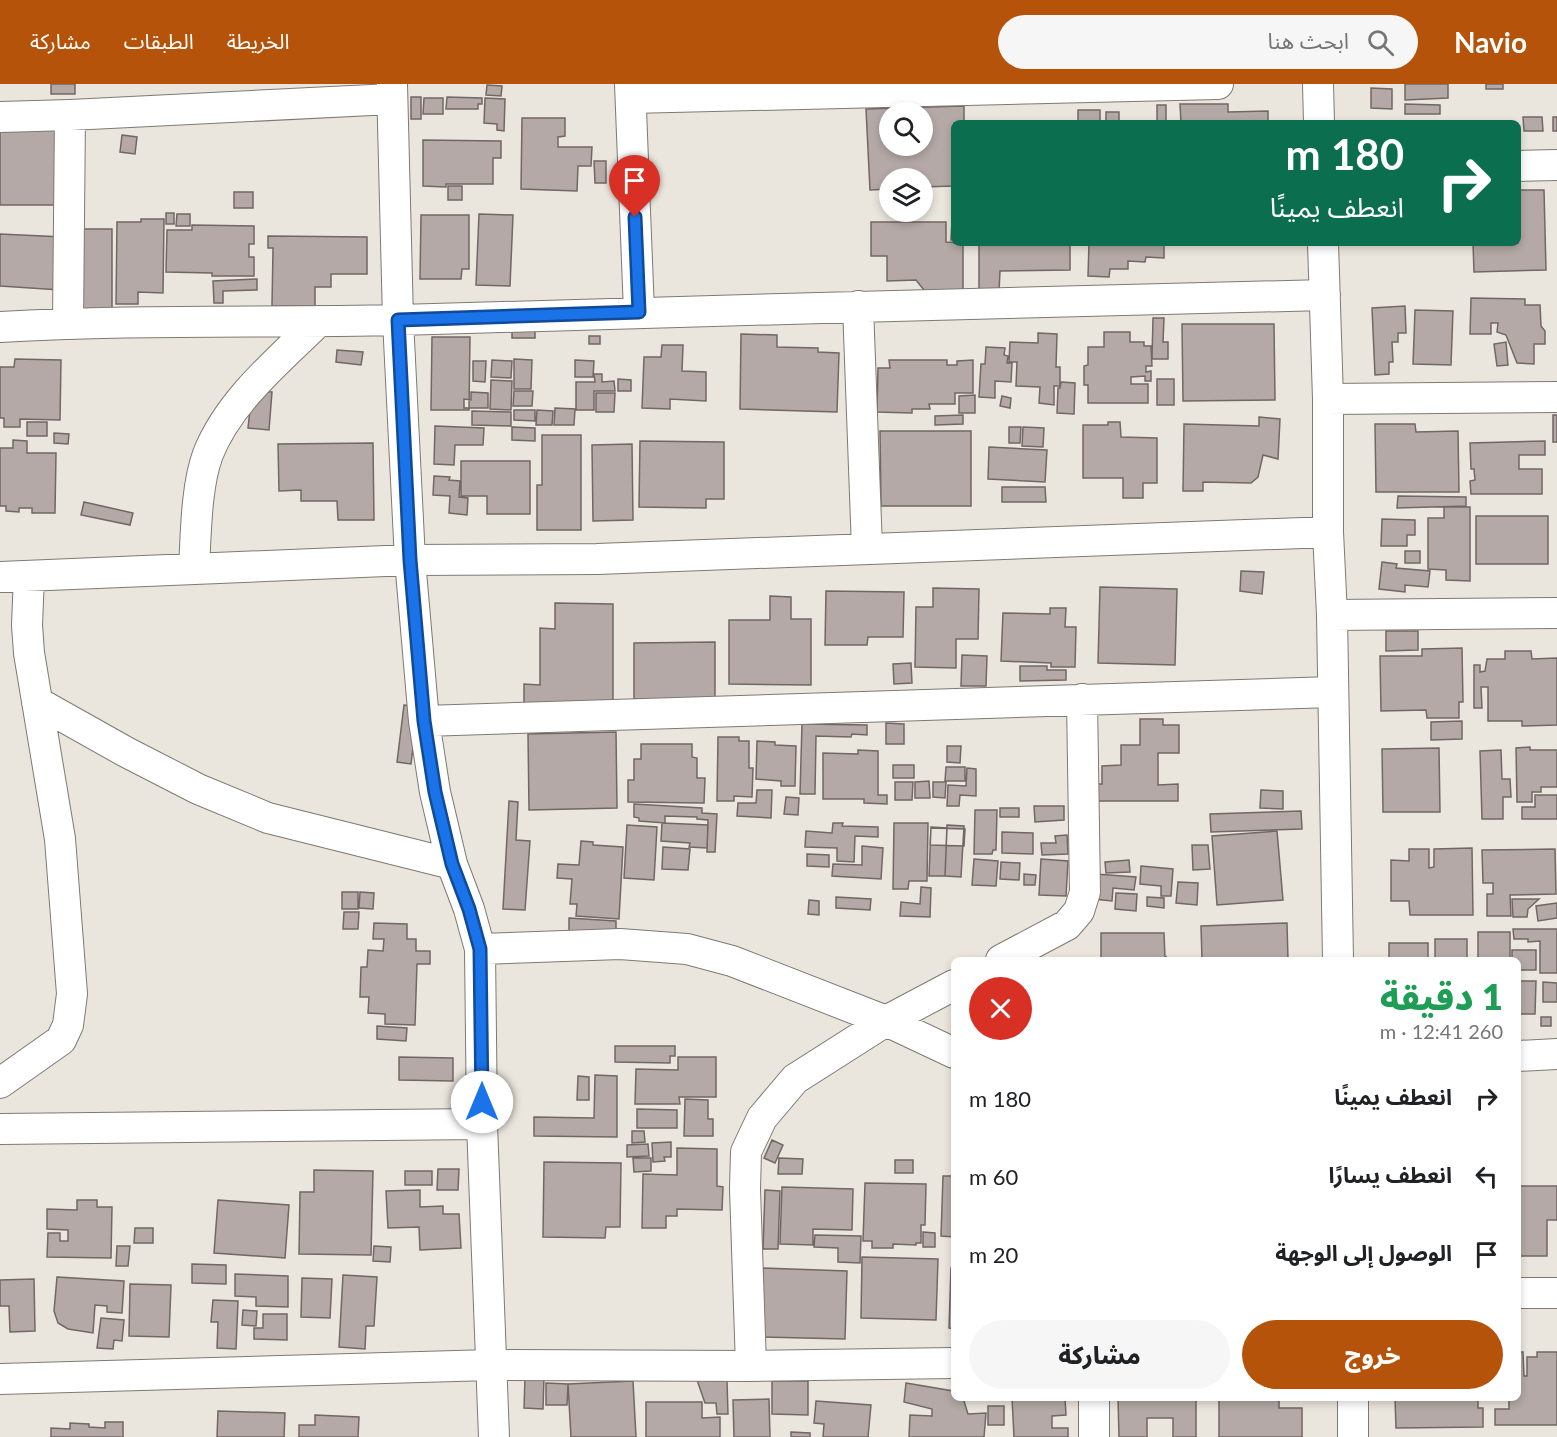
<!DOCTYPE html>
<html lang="ar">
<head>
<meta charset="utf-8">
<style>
  :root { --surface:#fff; --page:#f6f6f6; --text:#202124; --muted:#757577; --accent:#b45309 }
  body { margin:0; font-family:Lato,"Noto Sans Arabic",sans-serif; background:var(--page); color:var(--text); direction:rtl; height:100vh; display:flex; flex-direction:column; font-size:22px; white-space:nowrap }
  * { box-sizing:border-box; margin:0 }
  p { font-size:20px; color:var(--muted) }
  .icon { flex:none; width:33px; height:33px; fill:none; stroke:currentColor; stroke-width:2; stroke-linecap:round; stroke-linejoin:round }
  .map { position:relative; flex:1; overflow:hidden; direction:ltr }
  .panel { position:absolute; left:951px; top:873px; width:570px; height:444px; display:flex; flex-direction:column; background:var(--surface); border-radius:9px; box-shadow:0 3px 9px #0003; direction:rtl }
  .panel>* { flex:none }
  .top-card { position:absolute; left:951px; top:36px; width:570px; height:126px; border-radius:9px; box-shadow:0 3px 9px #0003; direction:rtl; background:#0b6e4f; color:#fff; overflow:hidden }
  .tools { position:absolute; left:879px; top:18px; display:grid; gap:12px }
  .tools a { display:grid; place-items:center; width:54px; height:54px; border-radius:50%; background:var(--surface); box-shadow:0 3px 9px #0003; font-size:30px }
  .pin { position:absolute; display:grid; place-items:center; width:51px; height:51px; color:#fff; margin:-62px -26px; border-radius:50% 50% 50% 0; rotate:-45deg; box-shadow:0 0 6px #0007 }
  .pin .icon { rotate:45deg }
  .me { position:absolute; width:66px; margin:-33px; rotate:0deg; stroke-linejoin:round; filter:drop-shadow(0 0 4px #0008) }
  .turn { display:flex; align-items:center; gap:21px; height:126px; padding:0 18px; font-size:27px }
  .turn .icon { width:78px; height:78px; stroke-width:2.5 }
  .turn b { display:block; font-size:42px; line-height:51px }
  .round { display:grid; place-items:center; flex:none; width:63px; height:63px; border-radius:32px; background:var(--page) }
  .headline { display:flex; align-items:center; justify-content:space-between; height:102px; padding:0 18px }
  h1 { font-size:36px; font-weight:800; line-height:45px; color:#1e9e55 }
  .primary-button { display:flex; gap:12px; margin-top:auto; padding:12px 18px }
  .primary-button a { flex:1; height:69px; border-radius:36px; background:var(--accent); color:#fff; font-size:24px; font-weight:800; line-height:69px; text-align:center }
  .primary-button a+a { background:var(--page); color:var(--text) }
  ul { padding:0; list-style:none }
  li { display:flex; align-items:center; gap:18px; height:78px; padding:0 18px }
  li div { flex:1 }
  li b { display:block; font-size:22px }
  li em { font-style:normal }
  header { display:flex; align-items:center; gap:36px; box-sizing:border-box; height:84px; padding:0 30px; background:var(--accent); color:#fff }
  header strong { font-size:28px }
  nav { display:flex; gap:33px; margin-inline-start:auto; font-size:21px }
  .search { width:420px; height:54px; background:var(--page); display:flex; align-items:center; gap:15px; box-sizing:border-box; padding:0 21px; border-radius:33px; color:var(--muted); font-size:22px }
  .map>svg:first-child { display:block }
  .building { fill:#b4a9a6; stroke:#716765; stroke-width:1.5; fill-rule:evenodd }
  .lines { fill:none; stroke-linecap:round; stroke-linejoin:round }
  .minor-casing { stroke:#7e7a72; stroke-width:32 }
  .minor { stroke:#fff; stroke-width:30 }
  .route-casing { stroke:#114b97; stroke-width:15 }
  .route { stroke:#1a73e8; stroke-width:10 }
</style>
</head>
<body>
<header>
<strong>Navio</strong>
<div class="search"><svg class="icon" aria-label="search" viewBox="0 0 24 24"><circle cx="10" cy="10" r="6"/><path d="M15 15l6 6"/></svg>ابحث هنا</div>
<nav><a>الخريطة</a><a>الطبقات</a><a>مشاركة</a></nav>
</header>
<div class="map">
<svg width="1557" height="1353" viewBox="0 0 1557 1353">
  <rect width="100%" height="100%" fill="#ebe6dd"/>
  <path class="building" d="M51 0H75V10H51Z
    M1405 0H1448V14L1405 16Z
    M1486 0H1503V5H1486Z
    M487 1 502 2 501 12 486 11Z
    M1371 4 1392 5V25L1371 24Z
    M411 13H421V35H411Z
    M447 13 482 14V20H478V25H446Z
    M424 14H443V30H423Z
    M485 14 505 15 504 47 497 46V40L484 39Z
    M1180 20H1228V28L1268 27V39H1181Z
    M1405 20 1440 21V30H1405Z
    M1157 21H1166V39H1157Z
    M964 22V39H954V102L922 103V94H890V105L870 106 866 25ZM890 28H922V62H890Z
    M1078 26H1100V39H1078Z
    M1106 28H1119V39H1106Z
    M1523 33H1542L1543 47H1524Z
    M1553 33H1557V47H1553Z
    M522 34H565V52L558 53V63H592L591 82H578L577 107 521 105Z
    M62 38 63 121H0V39Z
    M122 51 137 53 135 70 120 68Z
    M423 56 501 57V74H493V100H446V103L423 102Z
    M594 77H606V99H595Z
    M448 102H462V116H448Z
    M1518 106H1544L1546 186 1474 188 1473 159H1518Z
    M234 108H253V124H234Z
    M166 129H174V140H166Z
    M177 130H190V142H176Z
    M479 130 513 131 510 202 476 201Z
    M421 131H469V185H462L461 195H420Z
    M141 135H164L163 209 138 208V220H116L117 138H141Z
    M952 137H954V156H951Z
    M871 138H946V158L963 159V212L928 211 916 196 887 197V172H871Z
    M192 141 254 142V160H249V173H254V192H212V189L166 188 167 146H192Z
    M72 145H112V225H72Z
    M0 150 63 153 60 206 0 202Z
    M268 152 367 153V190H331V203H315V222H272L273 164H268Z
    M979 159H1070V186L1000 187 999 208H979Z
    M1089 159H1164V174L1146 173 1145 178 1128 177V185H1110L1109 193 1088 192Z
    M257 195V206L223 207V219H214L213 197Z
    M1471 214 1525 215V221H1540L1541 242 1545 247V260H1534V280L1517 279 1506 251 1497 248 1498 239H1491V250H1470Z
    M1405 222 1406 249H1398V258H1392L1393 278H1389V290L1375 291 1372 224Z
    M1415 226 1453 227 1451 281 1413 280Z
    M1153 234H1164L1163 258H1168V275H1152Z
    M1182 240H1274L1275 316 1183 317Z
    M512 242H535V254H512Z
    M1104 248H1130V258H1144V262H1151L1152 282H1146V288L1151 287V297H1145V292L1131 293V300H1148V319H1088V301H1084V282L1088 281V263H1104Z
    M1038 249 1057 250 1056 283H1060V302H1054V321L1039 319 1040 303 1016 302 1017 278H1009L1010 258 1038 259Z
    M741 250 777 251V263L818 264V268L839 269 837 328 740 325Z
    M589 252H600V260H589Z
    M432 253H470L469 326H431Z
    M1506 258 1508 281 1497 282 1494 260Z
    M662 261H683L682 287 706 288V317L670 315V325L642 324 644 273H661Z
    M986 263 1005 264 1004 271 1008 272 1007 279H1012L1011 298 995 297V314L979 313 981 280H985Z
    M337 266 363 268 361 281 336 278Z
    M15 275 61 276 60 336 20 335V343H4V334H0V283H14Z
    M514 275 532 276 531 305H514Z
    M492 276 512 277 511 294 491 293Z
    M575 276 594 277 593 293H575Z
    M889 276H947V281H957V277L973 276V309H955V320H929L930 325H912V329L877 328 878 284H890Z
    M473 277H486L485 298 473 297Z
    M594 290H602V298L614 297 615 307H594V326H576V298H595Z
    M618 295 631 296V307H618Z
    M1157 295H1174V321H1157Z
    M491 296 512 297 511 326 490 325Z
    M1061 298 1075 299 1074 330 1057 329 1058 304H1060Z
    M252 307 272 308 269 346 248 344Z
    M514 307H533L532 322H513Z
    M471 308 488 309V324H464V315L471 316Z
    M596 309H615L614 328H596Z
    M975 311V329H959V312Z
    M1002 312 1011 314 1010 324 1000 322Z
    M555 324 575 325 574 341H554Z
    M514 326H535V337L514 336Z
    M537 326 553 327 552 341H536Z
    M472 327 511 328V342L472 341Z
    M963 331V340L935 341V332Z
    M1553 331H1557V358H1553Z
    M1259 333 1280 335 1278 375 1263 371 1258 393 1251 399 1203 398V407H1183L1184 340 1259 342Z
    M27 338H47V352H27Z
    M1108 338H1120L1121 353 1157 354V399H1143V414H1123V394H1083V341H1108Z
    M1375 340H1415L1416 348 1458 347 1459 408H1376Z
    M435 342 484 344 483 361H455L454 381 434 380Z
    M512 343 535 344V357L512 356Z
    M1009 343H1021L1020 359H1009Z
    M1023 343 1044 344 1043 363 1022 362Z
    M880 347H971V422H881Z
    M54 349 69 350 68 360 54 359Z
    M542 351H581V446H537V401H542Z
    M13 356 27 357V369H56L55 429H32V424H19V428L6 427V422H0V364H13Z
    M640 357 724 358V415H706V424L639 423Z
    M1545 357V371H1519V385H1542V410H1471L1470 397 1475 396 1474 385H1471L1470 359Z
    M373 359 374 436H338L337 417H301V406L279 407 278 360Z
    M632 360 633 436 593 437 592 361Z
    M989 363 1047 366 1045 398 988 395Z
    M461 377H530V430H487V412H461Z
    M434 392 450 393 449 396 460 397 459 413 468 414 467 431 449 429 450 412 433 411Z
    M1002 403H1045L1046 418H1002Z
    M1398 412 1466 413V422L1397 424Z
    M84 418 133 429 130 441 81 431Z
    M1444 423H1470V497L1446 496V486L1428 485V434H1444Z
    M1476 432H1548V480H1476Z
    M1382 435 1415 436V451H1407V462H1381Z
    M1405 467H1420V479H1405Z
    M1382 478 1397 480 1396 484 1430 487 1428 503 1405 501V508L1379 505Z
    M1241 487 1264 488 1262 510 1240 507Z
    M1100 503 1177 505 1175 581 1098 579Z
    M933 504 979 505 978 555H956V584L915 583 916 523H933Z
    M826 507 904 508 903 553H868L867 561H825Z
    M770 512 791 513V535H811V601L729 600V536H770Z
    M555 519 613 520V620L524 619V600L540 601V544L555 545Z
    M1050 524H1066L1065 543H1076L1075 583H1051V579L1001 577 1003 529 1050 530Z
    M1386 547H1418V566L1386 567Z
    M715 558V615H634V559Z
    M1462 564 1463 618H1459V634H1427L1426 626 1381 627 1380 572H1422V565Z
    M1505 567H1531L1532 575 1557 574V641L1522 642V637H1488V603H1481L1482 624H1474V581H1480V588L1485 587 1487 575H1505Z
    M962 571 987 572 986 602H961Z
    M911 579 912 599 894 600 893 580Z
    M1020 582H1047V586H1066V596L1020 597Z
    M404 621 418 623 411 680 397 678Z
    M1140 635H1163V641H1179V669H1158V701L1178 700V717H1097V700H1102V682L1121 681V661H1140Z
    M1462 637V655L1431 656V638Z
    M886 639 904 640V660H886Z
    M802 640 867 641V651L852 650 851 653 816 652 815 710H800Z
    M616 648 617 724 529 726 528 650Z
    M718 653H739V657H749V684H753L752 713 734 712V717H717Z
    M757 657 775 658V661L796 662 795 702H781V697L756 695Z
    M641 660H692V673L697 674V694H705L704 719 628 718V696H634V675H641Z
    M947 662H961L960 679 947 678Z
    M1530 663V666H1557V703H1541V708H1532V718H1517L1516 664Z
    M1439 664 1440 728H1383L1382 665Z
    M858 666 878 667V711H887V720L864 719V715H823V669L858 670Z
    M1501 666 1502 695H1510L1511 713H1503V735H1482L1480 667Z
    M893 681H914V694H893Z
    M946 683H965V697H945Z
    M967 684 976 685V712L960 711 959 722H947L948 701 966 702Z
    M929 697 930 714H915V698Z
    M895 698H913L912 716H895Z
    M933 698H946L945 714 933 713Z
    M757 706H772L771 734 737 732 738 719H756Z
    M1261 706 1283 707V725L1260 724Z
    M1535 711H1557V735H1522V723H1535Z
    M786 713 799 714 798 731 784 730Z
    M509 717 518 718 516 756 530 757 525 826 503 825Z
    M634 720 702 724V729L717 730 715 768H707L708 736 697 735V733L665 732V739L639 737V734L634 733Z
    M1034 722H1064V736L1035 738Z
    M1000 724H1019V733H1000Z
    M975 726H997L996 766H993L992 770H974Z
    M1301 727 1302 745 1211 748 1210 730Z
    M662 739 708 741 707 764 689 763 690 759 661 757Z
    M833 739H843L842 742 878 743V753L855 752 854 778 837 777V764L805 763 806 747 832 749Z
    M894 739H928L927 797H909L908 805H893Z
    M627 741 657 743 654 796 624 794Z
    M947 741 964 742 961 793 945 792Z
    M931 743 947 744 945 792H929Z
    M931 744 965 745 964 762 930 761Z
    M1277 747 1283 816 1217 821 1212 752Z
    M1002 748 1033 749V770L1002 769Z
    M1067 751 1068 770 1042 771 1041 759H1056L1055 752Z
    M581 757 593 758V761L623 763 619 835 576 832 577 820H570L572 795 557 794 558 780 579 781Z
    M1192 761H1208L1210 785 1193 786Z
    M862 762 883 764 881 795 832 792 833 780 862 781Z
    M663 763 690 765 688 786 662 785Z
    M1472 764 1473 831H1410L1409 817H1391V776L1409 777V765H1429V784L1434 783V765Z
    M1555 765 1556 810 1510 811 1511 832H1487V810H1493V799H1483L1482 766Z
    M807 770 829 771V783L807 782Z
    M974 775 998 777 996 802 972 801Z
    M1041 775 1068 777 1066 812 1039 811Z
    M1129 776 1130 788 1106 789 1105 778Z
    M1001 778 1020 779 1019 796 1000 795Z
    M1141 782 1173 785 1171 812H1161V802L1140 800Z
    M1024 790 1036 791 1035 801H1024Z
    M1095 790 1136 793 1134 806 1113 804 1112 817 1093 815Z
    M1178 798 1198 799 1197 821 1176 819Z
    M921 803 931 804 930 833 900 832 901 818 920 820Z
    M342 808H358V825H342Z
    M360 808 374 809 373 825 359 824Z
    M1116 809 1137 810 1136 827 1115 825Z
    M836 813 871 815 870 826 836 824Z
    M1147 813 1164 814V824L1147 822Z
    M1512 815H1539L1528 825 1527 833H1513Z
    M809 816 819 817V831L808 830Z
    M1557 819V834L1538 837 1536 822Z
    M344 828H359L358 845H343Z
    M569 834 616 837V850L569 847Z
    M374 839 407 840V855H416V867H430V880H417L415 941 385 940V930L368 929 369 913H360L361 883H367L368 866 383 867 384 855H373Z
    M1287 839 1288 876H1202L1201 842Z
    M1513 845H1557V889H1540V857L1528 858V855H1514Z
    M1478 848H1510V876H1478Z
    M1101 849H1164L1165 874 1166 873V876H1101Z
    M1435 855H1467V876H1435Z
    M1389 859H1428V876H1389Z
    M1512 866H1536V886H1518V876H1512Z
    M1520 897H1536L1535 930H1520Z
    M1543 898 1557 899V918H1543Z
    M1541 933H1551V942H1541Z
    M377 942 407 944 406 957 377 955Z
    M615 962H675V972H670V979L615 978Z
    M399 973 453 974V997L399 996Z
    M678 973H716V1013H679L680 1020H635L636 985 678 986Z
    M595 991 617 992V1053L534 1052V1033L594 1034Z
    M578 992 589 993V1016H577Z
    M685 1015 708 1016V1035H713V1052H684Z
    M637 1025 677 1026V1044H637Z
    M632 1047H644L645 1058 632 1059Z
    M772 1056 783 1061 775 1079 764 1074Z
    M671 1058V1073H664L665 1077 653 1078 652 1059Z
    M648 1060 649 1072 627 1073V1061Z
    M677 1064 717 1065V1102L723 1103 722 1126 677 1125V1132H666V1144H642L643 1090 677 1091Z
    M633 1074H651V1087L634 1088Z
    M779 1074 803 1075 802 1090H778Z
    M895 1076H913V1089H895Z
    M544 1078 621 1079 620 1143H606L605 1154 543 1153Z
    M438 1085H459L458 1106H437Z
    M314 1086 373 1087 371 1171 299 1170 300 1108H314Z
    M405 1087H432V1101H405Z
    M943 1092H954V1153L941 1152Z
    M865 1099 926 1100 925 1141H921V1159H916V1161L893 1160V1164H872V1157H863Z
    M1518 1102H1557V1136H1547V1172H1518Z
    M782 1103 853 1105 852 1146 813 1145V1161L780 1160Z
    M420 1106V1123L443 1122V1130H459L461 1164 420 1166 419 1143 388 1144 386 1107Z
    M765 1106 780 1107 778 1165H763Z
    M77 1116H97V1123H112L111 1174 47 1173 48 1149H60V1157H68V1146L47 1145V1125L77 1126Z
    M218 1116 289 1121 285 1174 214 1169Z
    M135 1144H153V1159H134Z
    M923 1148 935 1149V1163H923Z
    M815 1151 861 1152 860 1179 838 1178V1164L814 1163Z
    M117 1162H130L128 1182H116Z
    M374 1162 391 1163 390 1178 373 1177Z
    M862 1173 938 1175 936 1236 861 1234Z
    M192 1180 226 1181V1200L192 1199Z
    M763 1184 847 1187 845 1255 761 1253Z
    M951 1184H954V1245L949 1244Z
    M235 1190 288 1192V1223L256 1222V1213L235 1212Z
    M343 1191 377 1193 374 1242H366L365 1265 339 1263Z
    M57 1193 124 1197 122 1229 107 1228V1222L95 1221 93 1249 68 1245 58 1239 54 1227Z
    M302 1194 332 1195 330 1234 301 1233Z
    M34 1195 35 1247 10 1248 9 1222H0V1196Z
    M130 1200 171 1201 169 1253 129 1252Z
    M213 1216 238 1217 236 1265 217 1264 218 1238H211Z
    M243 1226 257 1227 256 1242 242 1241Z
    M263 1230H287V1256L254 1255V1244H263Z
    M101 1234 124 1236 122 1257 114 1256 113 1265 97 1264Z
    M1518 1268H1523L1524 1292H1527V1273H1537V1268H1557V1341H1495V1325H1509V1314H1518Z
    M525 1293H544L543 1325 524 1324Z
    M697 1296 727 1297 728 1330H717L716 1319H705Z
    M633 1297 636 1353H571L568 1300Z
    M772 1297H808V1331L772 1330Z
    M546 1299 568 1300 567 1321H546Z
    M906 1299 953 1307 954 1314H963L968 1330 986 1329 984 1353H909L910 1331 932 1332V1325L904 1318Z
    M1012 1314H1065L1066 1331 1052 1332V1344H1068V1353H1014Z
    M1118 1314H1196V1353H1173V1334H1147V1353H1119Z
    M1219 1314H1279V1324H1302V1353H1219Z
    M1395 1314H1478V1324H1483V1343L1396 1344Z
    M769 1315 770 1353H734L733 1316Z
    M816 1317 871 1321 868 1353H823L824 1340 814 1339Z
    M646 1318H702V1334L720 1333V1353H646Z
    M988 1322H1004V1341H988Z
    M218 1327 285 1329 284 1353H217Z
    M315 1331 359 1333 358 1353H299V1341H315Z
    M105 1338H123V1353H51V1344L70 1345V1339L89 1340V1343L105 1344Z
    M791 1348 810 1349V1353H791Z"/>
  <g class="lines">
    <g class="minor-casing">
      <path id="minor" d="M392 0 398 236 410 476 424 637 435 708 452 780 469 825 480 865 482 1040 494 1353
        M630 0 639 228
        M1318 0 1319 39
        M631 14 1218 0
        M0 33 70 31 392 15
        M1518 82 1557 81
        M1323 159 1328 315V448L1332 531 1338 876
        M858 222 867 465
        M68 239 70 31
        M0 243C133 235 266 239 399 236 708 227 1016 218 1325 211
        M1328 315 1557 313
        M194 484C196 450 196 402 208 370 229 317 279 276 319 237
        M0 493 410 476 597 475 1328 448
        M1332 531 1557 529
        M37 618 126 668 198 705 268 734 452 780
        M424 637 1332 608
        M480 865 620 860 687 865 732 877 886 937 954 969
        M1001 876 1067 841 1079 827 1085 808 1082 615
        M1518 972 1557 970
        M0 999 61 956 68 941 72 910 60 755 29 569 27 541 29 492
        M0 1045 482 1040
        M1518 1209H1557
        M751 1282 745 1105 746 1068 762 1034 795 995 886 937 954 901
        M0 1295 491 1281 751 1282 954 1279
        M1094 1314V1353
        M1353 1314V1353"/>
    </g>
    <use href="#minor" class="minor"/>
  </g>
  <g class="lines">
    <g class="route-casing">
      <path id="route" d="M482 1018 480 865 469 825 452 780 435 708 424 637 410 476 398 236 639 228 635 133"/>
    </g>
    <use href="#route" class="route"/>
  </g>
</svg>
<div class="tools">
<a><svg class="icon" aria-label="search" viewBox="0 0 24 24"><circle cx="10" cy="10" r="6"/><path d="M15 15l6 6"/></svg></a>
<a><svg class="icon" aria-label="layers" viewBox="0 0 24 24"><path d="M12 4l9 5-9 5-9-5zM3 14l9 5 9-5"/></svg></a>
</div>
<div class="pin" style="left:635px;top:133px;background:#d93025"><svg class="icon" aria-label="arrive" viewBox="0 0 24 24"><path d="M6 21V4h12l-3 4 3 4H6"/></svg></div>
<svg class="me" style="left:482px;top:1018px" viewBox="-20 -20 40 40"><circle r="19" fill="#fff"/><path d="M0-13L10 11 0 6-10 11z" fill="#1a73e8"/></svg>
<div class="top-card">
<div class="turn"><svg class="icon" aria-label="right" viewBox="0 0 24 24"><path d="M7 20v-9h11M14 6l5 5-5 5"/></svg><div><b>180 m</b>انعطف يمينًا</div></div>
</div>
<section class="panel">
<div class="headline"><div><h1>1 دقيقة</h1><p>260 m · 12:41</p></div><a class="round" style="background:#d93025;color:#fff"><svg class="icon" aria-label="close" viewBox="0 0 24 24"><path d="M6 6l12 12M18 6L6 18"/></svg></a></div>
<ul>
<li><svg class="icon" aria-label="right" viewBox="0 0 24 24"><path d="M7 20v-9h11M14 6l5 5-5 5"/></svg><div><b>انعطف يمينًا</b></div><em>180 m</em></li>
<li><svg class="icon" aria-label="left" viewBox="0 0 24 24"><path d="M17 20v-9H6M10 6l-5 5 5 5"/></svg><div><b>انعطف يسارًا</b></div><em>60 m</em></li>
<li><svg class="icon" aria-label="arrive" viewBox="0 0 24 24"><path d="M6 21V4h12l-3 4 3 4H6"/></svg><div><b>الوصول إلى الوجهة</b></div><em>20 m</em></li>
</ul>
<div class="primary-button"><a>خروج</a><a>مشاركة</a></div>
</section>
</div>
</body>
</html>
